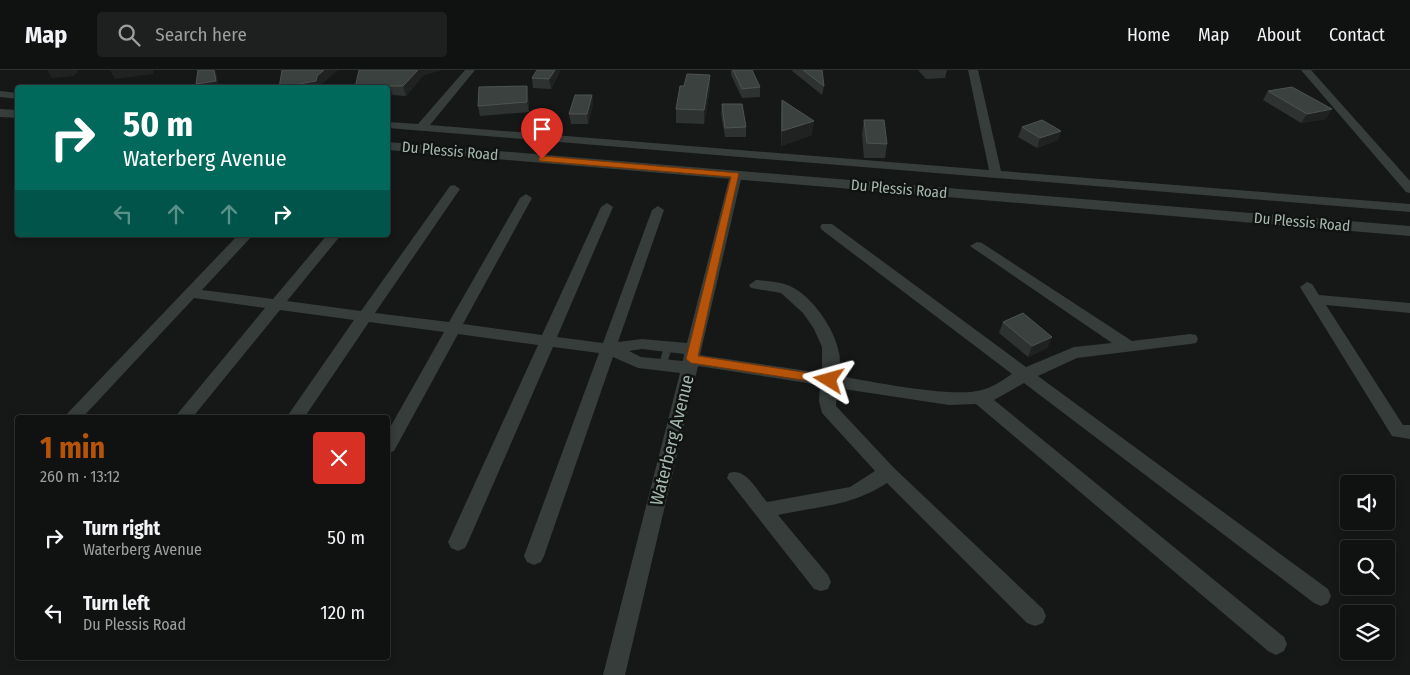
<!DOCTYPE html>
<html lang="en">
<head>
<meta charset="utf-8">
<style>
  :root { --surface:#101211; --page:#1e201f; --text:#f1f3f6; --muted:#9c9e9f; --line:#303231; --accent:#b45309 }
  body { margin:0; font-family:"Fira Sans Condensed",sans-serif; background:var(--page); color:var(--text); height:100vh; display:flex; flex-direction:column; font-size:19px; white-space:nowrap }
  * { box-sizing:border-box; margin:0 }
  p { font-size:16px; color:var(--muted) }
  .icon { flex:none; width:28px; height:28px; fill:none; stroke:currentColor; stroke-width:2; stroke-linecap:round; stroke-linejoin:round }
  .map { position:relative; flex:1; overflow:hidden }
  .drawer { position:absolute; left:15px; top:345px; width:375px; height:245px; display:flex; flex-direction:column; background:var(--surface); border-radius:5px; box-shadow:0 2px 8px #0003,0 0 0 1px var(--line) }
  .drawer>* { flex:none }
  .banner { position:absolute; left:15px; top:15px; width:375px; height:152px; border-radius:5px; box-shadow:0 2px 8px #0003,0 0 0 1px var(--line); background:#00695c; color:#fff; overflow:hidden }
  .controls { position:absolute; left:1340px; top:405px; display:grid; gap:10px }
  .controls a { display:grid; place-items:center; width:55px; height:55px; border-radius:5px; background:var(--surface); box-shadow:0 2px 8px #0003,0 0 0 1px var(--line); font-size:25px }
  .pin { position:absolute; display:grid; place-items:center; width:42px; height:42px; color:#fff; margin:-51px -21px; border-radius:50% 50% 50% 0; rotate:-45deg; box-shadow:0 0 5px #0007 }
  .pin .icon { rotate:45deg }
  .me { position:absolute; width:55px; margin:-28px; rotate:278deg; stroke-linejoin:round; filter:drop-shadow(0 0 4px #0008) }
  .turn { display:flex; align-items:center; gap:18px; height:105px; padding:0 25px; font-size:22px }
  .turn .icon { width:65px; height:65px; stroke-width:2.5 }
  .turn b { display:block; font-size:35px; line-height:42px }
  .lanes { display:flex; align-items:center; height:48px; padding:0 25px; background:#0003; justify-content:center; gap:25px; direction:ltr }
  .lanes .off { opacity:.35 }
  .round { display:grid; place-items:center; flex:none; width:52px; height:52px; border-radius:5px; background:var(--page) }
  .overview { display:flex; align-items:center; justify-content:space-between; height:85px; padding:0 25px }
  h1 { font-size:30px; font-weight:700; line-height:38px; color:var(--accent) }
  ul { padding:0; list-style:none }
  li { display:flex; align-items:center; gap:15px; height:75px; padding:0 25px }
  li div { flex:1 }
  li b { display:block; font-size:19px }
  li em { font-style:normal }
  header { display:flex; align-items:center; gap:30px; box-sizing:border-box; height:70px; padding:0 25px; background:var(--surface); border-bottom:1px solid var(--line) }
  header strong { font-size:24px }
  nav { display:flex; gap:28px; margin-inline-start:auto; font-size:18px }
  .search { width:350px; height:45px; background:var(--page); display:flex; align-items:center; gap:12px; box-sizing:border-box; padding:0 18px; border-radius:5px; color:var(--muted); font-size:19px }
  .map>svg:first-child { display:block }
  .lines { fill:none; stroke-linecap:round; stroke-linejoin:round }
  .service { fill:#363d3a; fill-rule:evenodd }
  .minor { fill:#363d3a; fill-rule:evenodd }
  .tertiary { fill:#363d3a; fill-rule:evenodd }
  .wall { fill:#2e3331 }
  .shaded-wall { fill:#1f2221 }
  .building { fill:#3b413f; stroke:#4c5450 }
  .route { fill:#b45309; stroke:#753606 }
  .labels { text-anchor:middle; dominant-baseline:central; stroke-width:5; stroke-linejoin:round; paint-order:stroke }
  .far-street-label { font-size:15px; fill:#a6b9ae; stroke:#101312 }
  .street-label { font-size:18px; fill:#a6b9ae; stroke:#101312 }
</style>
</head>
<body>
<header>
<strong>Map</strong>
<div class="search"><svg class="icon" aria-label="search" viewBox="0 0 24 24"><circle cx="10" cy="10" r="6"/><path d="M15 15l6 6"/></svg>Search here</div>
<nav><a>Home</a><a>Map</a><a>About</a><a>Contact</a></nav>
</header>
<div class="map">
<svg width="1410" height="605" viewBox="0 0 1410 605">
  <rect width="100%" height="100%" fill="#151817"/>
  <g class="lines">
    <path class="service" d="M668 274 672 277 667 294 663 297 659 294 664 277Z"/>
    <path class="minor" d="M465 0H475L430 55 989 100 968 0H978L1001 101 1410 134V142L388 58V52L418 54Z
      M1301 0H1311L1410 111V123L1406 122Z
      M0 21 18 23V29L0 27Z
      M736 101 742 105 700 285 822 303V277L814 259 803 243 781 223 751 218 749 215 756 210C767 211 780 212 790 216 812 226 835 259 839 283 841 290 839 298 838 306 872 311 957 330 985 319 995 316 1004 309 1012 304L822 160 820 157 822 154H832L1026 297 1074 277 1112 273 970 176 977 172 982 173 1132 271 1190 264 1196 265 1198 269 1196 273 1190 274 1077 288 1038 306 1328 519 1331 526 1328 533 1321 536 1314 533 1024 313 994 330 1284 567 1287 574 1284 581 1276 585 1268 581 976 334 949 335 837 318 836 336 894 398 1043 539 1046 546 1043 553 1035 556 1027 553 887 413C850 437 818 436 778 445L828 505 831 512 828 519 821 521 814 519 727 408 729 403C746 397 757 421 767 432L850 417 875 401 822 343 819 331 820 315 698 296 625 605H603L680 303 638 298 613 287 544 486 541 492 534 495 527 492 524 486 599 283 553 277 468 472 465 478 458 481 451 478 448 472 538 275 458 264 394 381 388 383V361L444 262 369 252 304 348H286L354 250 280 240 192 348H174L265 238 194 228 82 348H63L238 165H253L202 220 273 229 327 165H341L287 231 361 241 450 116 454 115 460 119 375 243 449 252 520 128 526 124 532 128 463 254 542 265 601 137 607 133 613 137 557 267 603 273 652 140 658 136 664 140 618 272 642 269 687 273 730 105ZM642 279 684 284 683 291 641 287 629 281Z
      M1307 212 1312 214 1319 225 1410 233V243L1326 235 1403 355H1410V369L1392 366 1300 217Z"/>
    <path class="tertiary" d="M0 39 18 40V48L0 47Z
      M388 72 1410 156V166L388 80Z"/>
  </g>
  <path class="wall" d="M359 0 424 5 406 26 393 25Z
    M731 0H752L760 17V27L742 28 731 5Z
    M791 0H822L824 16 822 25Z
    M918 0H947L945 8 926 9Z
    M560 1 551 19 533 18 532 8Z
    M710 5V18L704 54 676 53V39L684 16Z
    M527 16 528 25 529 42 480 46 478 36Z
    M1268 21 1326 49 1301 53 1263 30Z
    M592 25 593 34 588 54H571L569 44Z
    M782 30 812 65 781 76V44Z
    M722 34 746 57V67H725L721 44Z
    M864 50 887 74 885 88H864L862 64Z
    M1022 57 1061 61 1058 70 1037 78 1018 67Z
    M1003 252 1052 267 1047 278 1028 287 999 263Z"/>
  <path class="shaded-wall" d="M47 0H79L74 6 52 8Z
    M110 0H153V4L115 9Z
    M214 0H215L217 5 220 18H197L196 14Z
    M324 0H338L321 15V18H299V14L317 6Z
    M418 0H443L424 5 406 26 403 16Z
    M555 0H560V1L551 19 549 9Z
    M710 5V18L704 54V40Z
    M390 16 393 25 388 28V18H387Z
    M527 16 528 25 529 42 527 32Z
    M592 25 593 34 588 54 587 44Z
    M1332 39 1326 49 1301 53 1307 44Z
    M814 51 812 65 781 76 782 61Z
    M1061 61 1058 70 1037 78 1040 68Z
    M1052 267 1047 278 1028 287 1032 276Z"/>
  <path class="building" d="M198 0H214L216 11 196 14Z
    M282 0H324L317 6 316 11 299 14V18H279Z
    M359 0H418L403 16H390L387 18H355Z
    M537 0H555L549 9 532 8Z
    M733 0H752L760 17 742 19Z
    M803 0H822L824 16Z
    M687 4 710 5 704 40 676 39 680 16H684Z
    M527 16V32L478 36 479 17Z
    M1292 17 1332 39 1307 44 1268 21Z
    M575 25H592L587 44H569Z
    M782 30 814 51 782 61Z
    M722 34H742L746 57 725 58Z
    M864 50H884L887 74 867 73Z
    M1042 50 1061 61 1040 68 1022 57Z
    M1023 243 1052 267 1032 276 1003 252Z"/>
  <path class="route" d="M542 86 739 103 698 286 829 306 833 307V313L829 314 691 293 686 289 731 107 539 91V87Z"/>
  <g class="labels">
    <g class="far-street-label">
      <text transform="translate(450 81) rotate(5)">Du Plessis Road</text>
      <text transform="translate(899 119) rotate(5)">Du Plessis Road</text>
      <text transform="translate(1302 152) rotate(5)">Du Plessis Road</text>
    </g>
    <g class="street-label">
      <text transform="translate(672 370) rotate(-76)">Waterberg Avenue</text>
    </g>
  </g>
</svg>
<div class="controls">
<a><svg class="icon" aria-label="sound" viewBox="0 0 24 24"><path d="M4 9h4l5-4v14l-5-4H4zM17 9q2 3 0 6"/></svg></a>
<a><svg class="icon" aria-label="search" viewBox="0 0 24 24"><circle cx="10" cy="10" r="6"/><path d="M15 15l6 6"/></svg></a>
<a><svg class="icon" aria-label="layers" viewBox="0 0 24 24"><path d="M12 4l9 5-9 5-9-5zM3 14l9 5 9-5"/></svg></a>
</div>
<div class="pin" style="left:542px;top:89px;background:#d93025"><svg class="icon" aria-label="arrive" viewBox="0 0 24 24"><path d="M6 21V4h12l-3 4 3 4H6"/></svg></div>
<svg class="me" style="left:829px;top:310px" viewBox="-20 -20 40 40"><path d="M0-17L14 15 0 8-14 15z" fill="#b45309" stroke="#fff" stroke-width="4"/></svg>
<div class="banner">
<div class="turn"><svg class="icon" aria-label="right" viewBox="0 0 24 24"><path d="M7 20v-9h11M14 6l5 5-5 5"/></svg><div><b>50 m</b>Waterberg Avenue</div></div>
<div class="lanes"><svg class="icon off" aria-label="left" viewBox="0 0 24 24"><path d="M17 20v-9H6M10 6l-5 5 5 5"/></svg><svg class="icon off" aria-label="ahead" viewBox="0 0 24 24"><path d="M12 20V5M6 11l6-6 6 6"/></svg><svg class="icon off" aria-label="ahead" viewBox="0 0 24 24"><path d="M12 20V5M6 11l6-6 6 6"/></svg><svg class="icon" aria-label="right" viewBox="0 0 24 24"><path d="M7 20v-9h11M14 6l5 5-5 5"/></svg></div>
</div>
<section class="drawer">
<div class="overview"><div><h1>1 min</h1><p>260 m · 13:12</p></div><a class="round" style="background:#d93025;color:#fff"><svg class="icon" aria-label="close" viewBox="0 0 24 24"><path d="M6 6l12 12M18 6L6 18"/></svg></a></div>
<ul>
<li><svg class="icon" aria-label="right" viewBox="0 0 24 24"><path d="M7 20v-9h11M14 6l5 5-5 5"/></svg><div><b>Turn right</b><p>Waterberg Avenue</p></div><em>50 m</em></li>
<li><svg class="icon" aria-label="left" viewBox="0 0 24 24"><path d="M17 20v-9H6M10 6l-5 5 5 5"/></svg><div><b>Turn left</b><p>Du Plessis Road</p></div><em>120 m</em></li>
</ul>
</section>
</div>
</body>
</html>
